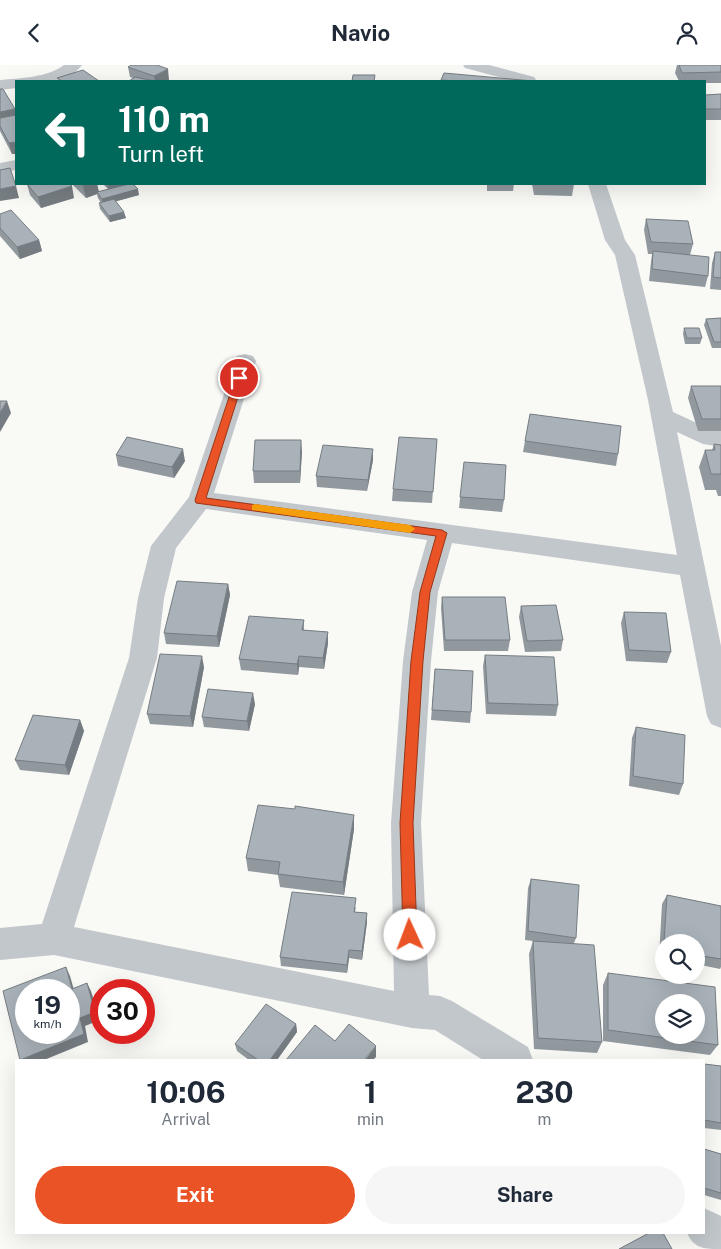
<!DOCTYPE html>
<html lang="en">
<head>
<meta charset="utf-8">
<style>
  :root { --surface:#fff; --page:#f6f6f7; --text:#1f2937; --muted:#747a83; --accent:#ea5325 }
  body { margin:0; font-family:"Public Sans",sans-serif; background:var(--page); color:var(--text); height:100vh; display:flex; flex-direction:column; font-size:19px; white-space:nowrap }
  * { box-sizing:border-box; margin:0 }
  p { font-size:16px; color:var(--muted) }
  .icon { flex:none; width:28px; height:28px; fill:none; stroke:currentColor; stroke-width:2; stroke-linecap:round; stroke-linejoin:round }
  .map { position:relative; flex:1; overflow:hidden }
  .details { position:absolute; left:15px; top:994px; width:690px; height:175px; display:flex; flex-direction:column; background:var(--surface); border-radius:0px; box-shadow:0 5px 20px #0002 }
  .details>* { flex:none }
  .hud { position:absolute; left:15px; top:15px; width:691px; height:105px; border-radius:0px; box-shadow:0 5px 20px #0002; background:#00695c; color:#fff; overflow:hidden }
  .fabs { position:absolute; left:655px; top:869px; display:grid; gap:10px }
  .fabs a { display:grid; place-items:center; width:50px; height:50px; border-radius:50%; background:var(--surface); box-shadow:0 5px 20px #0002; font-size:25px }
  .speed { position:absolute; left:15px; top:914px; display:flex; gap:10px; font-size:25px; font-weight:700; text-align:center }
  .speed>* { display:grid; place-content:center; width:65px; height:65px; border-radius:50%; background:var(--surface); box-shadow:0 5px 20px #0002; line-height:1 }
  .speed small { font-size:12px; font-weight:400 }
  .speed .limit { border:8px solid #d22; background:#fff; color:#111 }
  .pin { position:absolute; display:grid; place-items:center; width:42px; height:42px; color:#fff; margin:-21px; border:2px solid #fff; border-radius:50%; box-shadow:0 1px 5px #0007 }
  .me { position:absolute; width:55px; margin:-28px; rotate:358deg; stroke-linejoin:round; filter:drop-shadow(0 0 4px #0008) }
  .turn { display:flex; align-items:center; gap:18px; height:105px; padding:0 20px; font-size:22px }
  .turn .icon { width:65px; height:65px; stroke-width:2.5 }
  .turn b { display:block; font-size:35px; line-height:42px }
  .eta { display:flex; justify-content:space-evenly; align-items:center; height:85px; text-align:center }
  .eta b { font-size:30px; font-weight:700; line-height:35px }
  .primary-button { display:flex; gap:10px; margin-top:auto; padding:10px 20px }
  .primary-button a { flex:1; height:58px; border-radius:30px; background:var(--accent); color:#fff; font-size:20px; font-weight:700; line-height:58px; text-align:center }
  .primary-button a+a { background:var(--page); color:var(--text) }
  header { display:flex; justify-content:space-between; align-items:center; height:65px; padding:0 20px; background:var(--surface); font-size:22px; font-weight:700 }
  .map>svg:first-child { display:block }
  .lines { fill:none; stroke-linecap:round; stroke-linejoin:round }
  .minor { fill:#c2c7cb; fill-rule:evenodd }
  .wall { fill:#91999f }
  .shaded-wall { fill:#767d82 }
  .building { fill:#a9b2b9; stroke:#767d82; fill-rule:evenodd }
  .route { fill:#ea5325; stroke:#983618 }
  .slow { fill:#f59e0b }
</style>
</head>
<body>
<header><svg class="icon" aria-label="back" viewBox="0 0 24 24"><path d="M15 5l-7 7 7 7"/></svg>Navio<svg class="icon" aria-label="person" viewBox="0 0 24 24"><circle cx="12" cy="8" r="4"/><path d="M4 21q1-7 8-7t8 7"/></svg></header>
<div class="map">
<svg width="721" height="1184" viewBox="0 0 721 1184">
  <rect width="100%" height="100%" fill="#f9f9f6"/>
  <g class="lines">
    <path class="minor" d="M64 0H82C67 21 39 16 16 16V23L0 25V15C20 13 47 13 64 0Z
      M463 0H489L534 12 536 15 514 16 465 3Z
      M16 95V105L0 108V98Z
      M588 119H606L625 175 635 190 673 347 714 366H721V382L703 379 677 367 721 581V663L711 659 707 651 680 510 452 478 438 527 431 596 421 758 429 930 440 931 452 936 528 982 533 995H483L435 965 412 963 54 890 0 895V863L42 859 129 593 138 533 151 481 189 432 237 291 245 289 253 291 256 296 214 428 677 490 648 335 615 190 605 175ZM206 444 427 475 412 527 403 596 391 758 394 926 74 862 157 593 164 533 176 483Z
      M704 1143 721 1151V1184C705 1184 694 1184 687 1168H704Z"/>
  </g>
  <path class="wall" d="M677 0H721V18H705V16H679L675 8Z
    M128 2 169 15 166 16H129L133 13 130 12Z
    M0 24 15 44 16 48V89H12L0 66Z
    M721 29V55H705V30Z
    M27 119 74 133 41 143 30 130Z
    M72 119H97L99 127 108 124 103 119H127L139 130 116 136 126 153 110 157 100 144 99 138H101L98 133 97 129 86 133Z
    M487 119H514L513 126H487Z
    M532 119H574L572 131 534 130Z
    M0 149 39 175 42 186 20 194 0 171Z
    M646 154 693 179 690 190 708 211 705 222 649 216 651 197 652 189H648L644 165Z
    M715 187H721V225L710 224 712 198Z
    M721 253V283H712L704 260 706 254Z
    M684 263 702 273 700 279H685L683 269Z
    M691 321H721V366H698L688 333Z
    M437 374 432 438 392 436 393 424Z
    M525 376 618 389 616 401 523 387Z
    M714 379 721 380V431H718L716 425H705L699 402 705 385H712Z
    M302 386 300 418H254L253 406Z
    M116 390 185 396 174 413 118 401Z
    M373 395 367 426 317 422 316 411Z
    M464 397 504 435 502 447 459 443Z
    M228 519 230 530 219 582 166 579 164 568Z
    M442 532 510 575 508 586H444L441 543Z
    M521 541 563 575 561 586 525 587 519 552Z
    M624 547 671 587 667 598 626 596 621 558Z
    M304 555V565L328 567V578L324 604 299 602 298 610 241 605 239 594Z
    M485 590 558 640 556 651 486 649 483 601Z
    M204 602 193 662 150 659 147 649Z
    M435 604 471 647 470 658 431 655Z
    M255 639 249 666 204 662 202 652Z
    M80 655 84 666 69 710 20 705 15 695Z
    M636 662 683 719 679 730 629 721 632 673Z
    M354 764 344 830 280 822 278 810 248 806 246 793Z
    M531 814 576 873 574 878 602 977 597 988 534 984 529 889 533 876 525 875 528 823Z
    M667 830 721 841V902L720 904 696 899V878H664V893L659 892 662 839Z
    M356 842 355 847 367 848V857L362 895 349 893 347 908 281 901 280 892Z
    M608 908 718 980 710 990 603 976V920Z
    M296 959 297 967 277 995H249L237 986 235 979Z
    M704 999 721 1001V1065L704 1063Z
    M704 1084 721 1089V1135L704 1130Z"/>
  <path class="shaded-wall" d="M168 4 169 15 166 16H155L154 11Z
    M15 44 16 48V55L0 59V47Z
    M16 77V89H12L9 78Z
    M91 119H97L99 128 97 127V129L86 133 83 121Z
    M107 119H127L109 125Z
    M16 121 19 133 0 136V124Z
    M72 121 74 133 41 143 38 132Z
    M138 124 139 130 103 140 102 134Z
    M124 147 126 153 110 157 109 151Z
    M39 175 42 186 20 194 17 182Z
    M7 336 11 348 0 367V348Z
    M301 375 302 386 300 418V406Z
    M183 384 185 396 174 413 172 402Z
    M373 384V395L367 426 368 415Z
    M228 519 230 530 219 582 217 571Z
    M328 567V578L324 604 323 593Z
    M202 591 204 602 193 662 190 651Z
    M299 591V602L298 610 297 599Z
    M253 628 255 639 249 666 247 656Z
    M80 655 84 666 69 710 65 700Z
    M354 750V764L344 830 343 817Z
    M367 848V857L362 895V886Z
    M349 885V893L347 908V900Z
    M66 902 70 911 76 932 72 924Z
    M87 918 91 926 100 955 85 961 88 977 44 995H20L80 953Z
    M296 959 297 967 277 995H270Z
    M376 981V992L373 995H365Z"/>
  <path class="building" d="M131 0H157L168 4 154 11 128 2Z
    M679 0H721V7L682 8Z
    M83 5 99 16H62L57 13Z
    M444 8 533 16H455L441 15Z
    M353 10H375L374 16H352Z
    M135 12 154 16H129Z
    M0 24H3L15 44 0 47Z
    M721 29V44H705V30Z
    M16 50V77L9 78 0 61V53Z
    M10 103 16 121 0 124V105Z
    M27 119H70L72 121 38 132Z
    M81 119H91L83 121Z
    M129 119H133L138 124 102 134 97 127Z
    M114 134 124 147 109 151 99 138Z
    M11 145 39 175 17 182 0 163V149Z
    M646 154 688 156 693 179 651 177Z
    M653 186 709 192 708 211 652 204Z
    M715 187H721V213L713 212Z
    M721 253V277H714L706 254Z
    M684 263H699L702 273H687Z
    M691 321H721V354H702Z
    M0 336H7L0 348Z
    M530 349 621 361 618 389 525 376Z
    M127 372 183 384 172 402 116 390Z
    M399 372 437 374 433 427 393 424Z
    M255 375H301L300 406H253Z
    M714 379 721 380V409H711L705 385H715Z
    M323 380 373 384 368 415 316 411Z
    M464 397 506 400 504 435 460 432Z
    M177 516 228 519 217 571 164 568Z
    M442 532H505L510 575H445Z
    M556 540 563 575 527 576 521 541Z
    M624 547 666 548 671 587 629 585Z
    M249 551 304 555 302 565 328 567 323 593 299 591 297 599 239 594Z
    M160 589 202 591 190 651 147 649Z
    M485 590 554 592 558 640 488 638Z
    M435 604 473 606 471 647 432 645Z
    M208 624 253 628 247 656 202 652Z
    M33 650 80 655 65 700 15 695Z
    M636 662 685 670 683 719 633 711Z
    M258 740 295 744V741L354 750 343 817 278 809 280 797 246 793Z
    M531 814 579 820 576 873 528 866Z
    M292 827 356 833 354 847 367 848 362 886 349 885 347 900 280 892Z
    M667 830 721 841V894L696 890V878H664Z
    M533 876 594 880 602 977 538 973Z
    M66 902 72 924 87 918 95 947 80 953 84 969 20 995 3 926ZM26 925H69V968H26Z
    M608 908 715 922 718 980 608 965ZM664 938H696V970H664Z
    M266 939 296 959 270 995H258L235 979Z
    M349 959 376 981 365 994 366 995H286L315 960 335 976Z
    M704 999 721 1001V1058L704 1055Z
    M704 1084 721 1089V1128L704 1123Z
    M649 1168H663L672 1184H619Z"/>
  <path class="route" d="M236 311H243L244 313 206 433 442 465 447 468 430 527 423 596 413 758 417 870 415 875 410 877 405 875 403 870 400 758 411 596 420 527 436 471 196 438 195 435Z"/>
  <path class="slow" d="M255 439 410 460 415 464 410 468 252 445V440Z"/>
</svg>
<div class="fabs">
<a><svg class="icon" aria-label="search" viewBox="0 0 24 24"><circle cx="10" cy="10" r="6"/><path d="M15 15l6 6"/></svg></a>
<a><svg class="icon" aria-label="layers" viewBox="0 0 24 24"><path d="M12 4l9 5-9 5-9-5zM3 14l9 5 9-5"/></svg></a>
</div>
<div class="speed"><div>19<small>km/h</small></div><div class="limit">30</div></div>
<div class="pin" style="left:239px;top:313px;background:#d93025"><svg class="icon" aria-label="arrive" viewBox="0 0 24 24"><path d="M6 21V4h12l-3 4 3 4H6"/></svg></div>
<svg class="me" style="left:410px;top:870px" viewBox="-20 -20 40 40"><circle r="19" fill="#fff"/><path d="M0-13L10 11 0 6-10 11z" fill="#ea5325"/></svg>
<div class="hud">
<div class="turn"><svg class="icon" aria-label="left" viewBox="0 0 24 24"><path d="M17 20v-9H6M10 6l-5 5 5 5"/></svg><div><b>110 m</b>Turn left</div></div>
</div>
<section class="details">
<div class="eta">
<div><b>10:06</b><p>Arrival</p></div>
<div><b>1</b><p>min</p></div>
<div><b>230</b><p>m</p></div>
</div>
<div class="primary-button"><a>Exit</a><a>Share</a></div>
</section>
</div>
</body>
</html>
